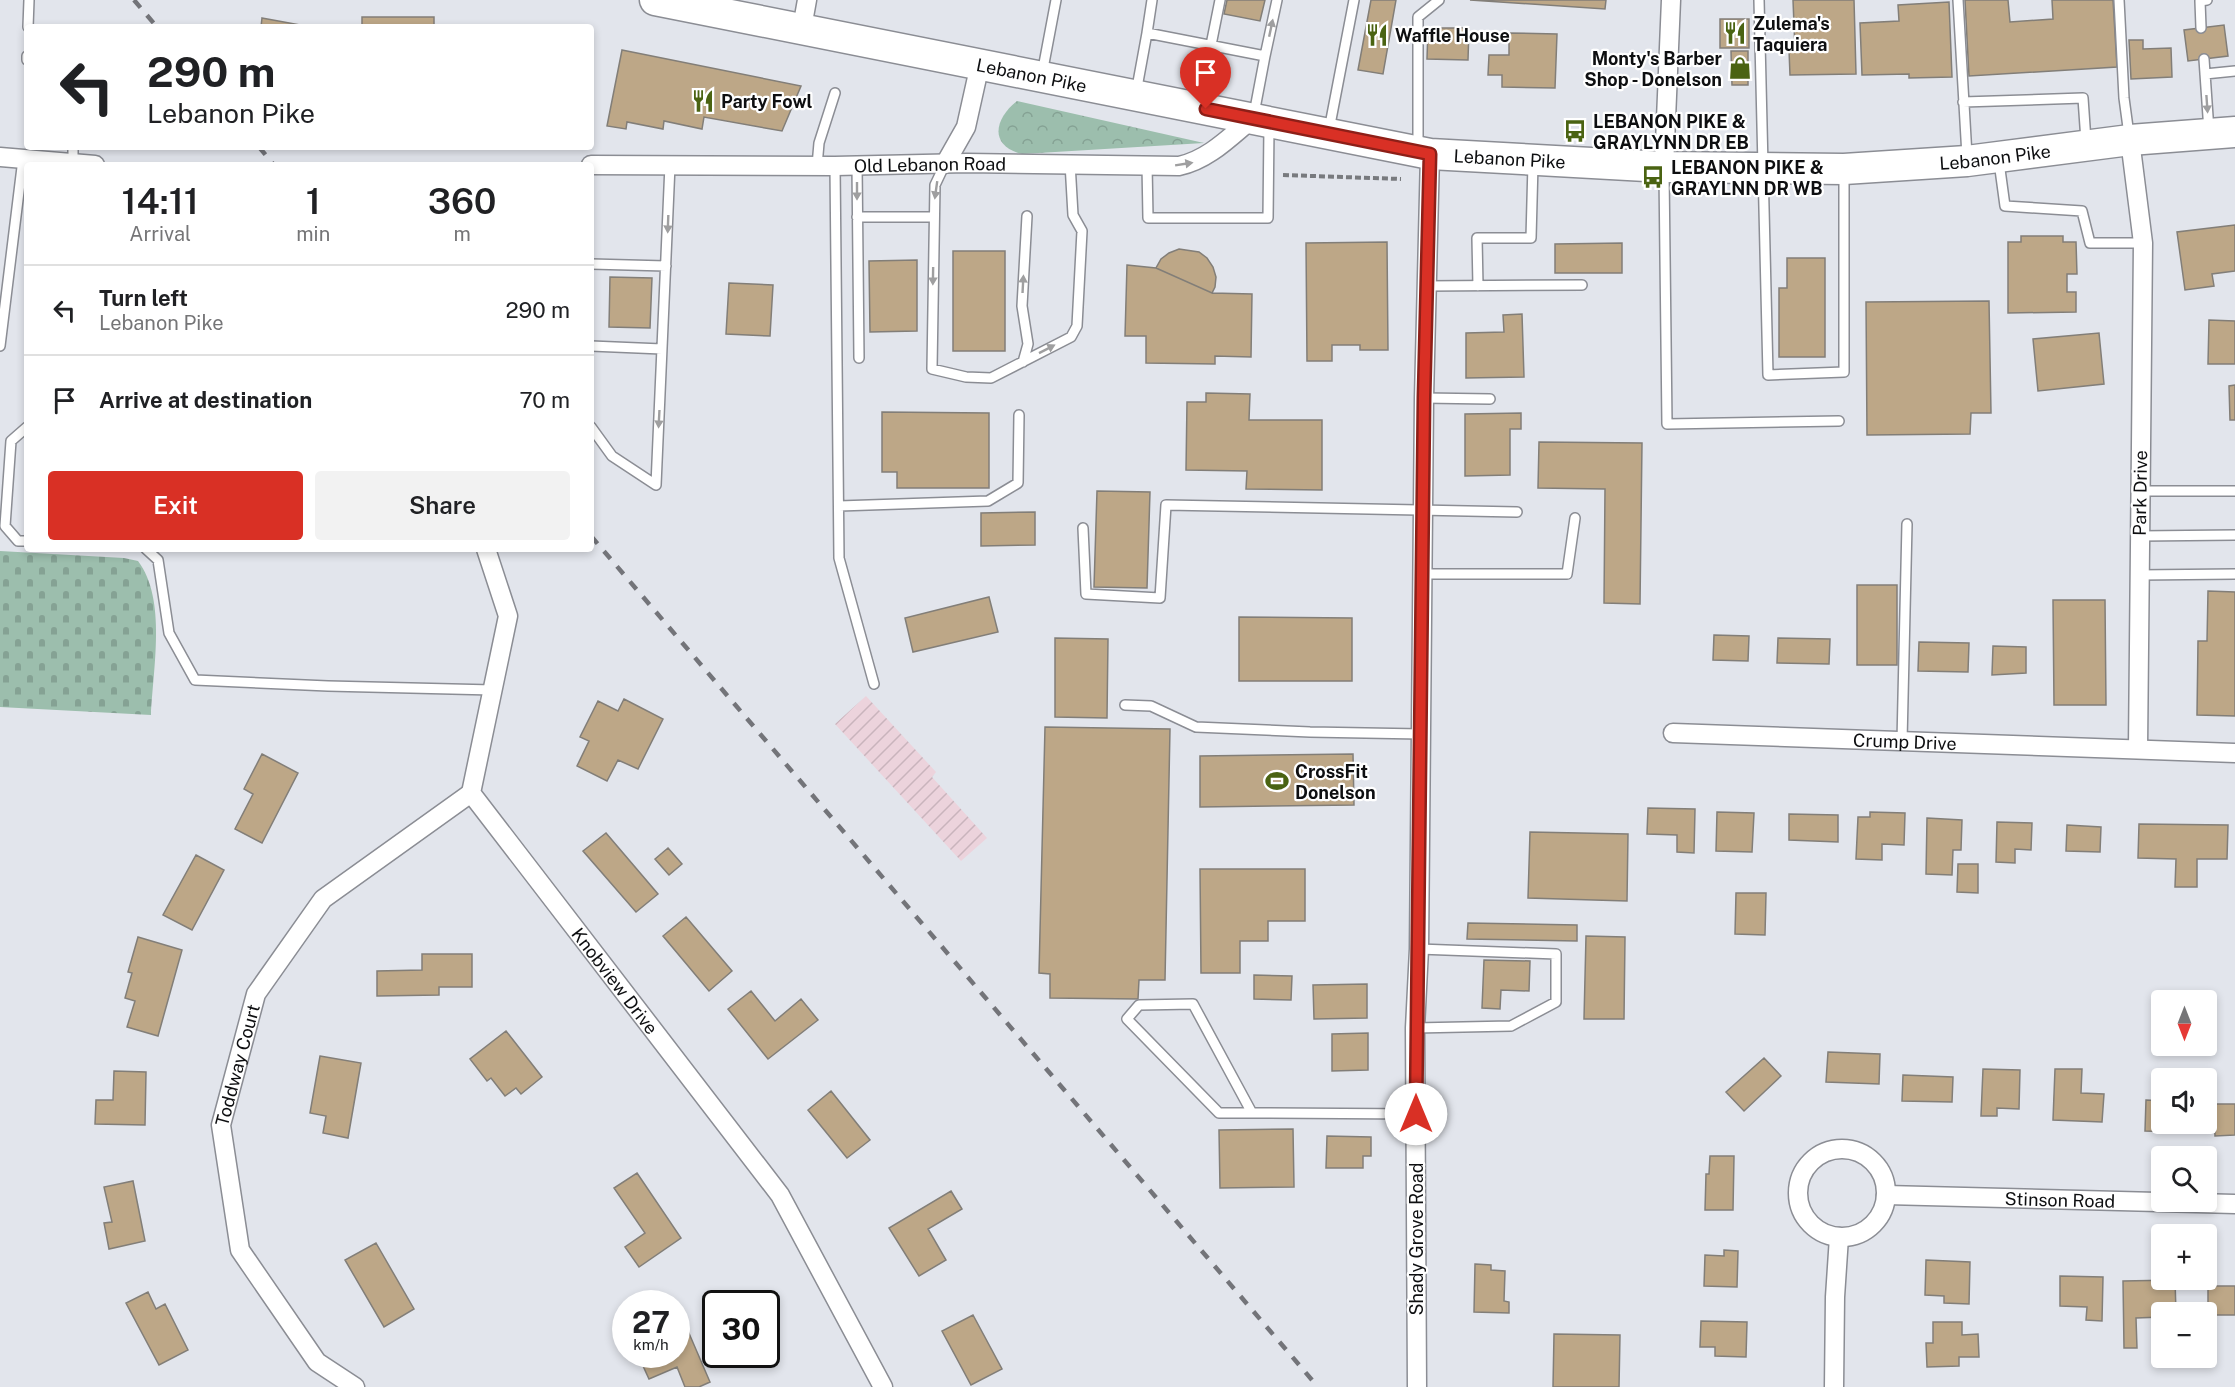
<!DOCTYPE html>
<html lang="en">
<head>
<meta charset="utf-8">
<style>
  :root { --surface:#fff; --page:#f2f2f2; --text:#202124; --muted:#757577; --line:#e0e0e0; --accent:#d93025 }
  body { margin:0; font-family:"Public Sans",sans-serif; background:var(--page); color:var(--text); height:100vh; display:flex; flex-direction:column; font-size:22px; white-space:nowrap }
  * { box-sizing:border-box; margin:0 }
  p { font-size:20px; color:var(--muted) }
  .icon { flex:none; width:33px; height:33px; fill:none; stroke:currentColor; stroke-width:2; stroke-linecap:round; stroke-linejoin:round }
  .map { position:relative; flex:1; overflow:hidden }
  .sheet { position:absolute; left:24px; top:162px; width:570px; height:390px; display:flex; flex-direction:column; background:var(--surface); border-radius:6px; box-shadow:0 3px 9px #0003 }
  .sheet>* { flex:none }
  .hud { position:absolute; left:24px; top:24px; width:570px; height:126px; border-radius:6px; box-shadow:0 3px 9px #0003; background:#fff; color:var(--text); overflow:hidden }
  .needle { width:39px; rotate:180deg }
  .fabs { position:absolute; left:2151px; top:990px; display:grid; gap:12px }
  .fabs a { display:grid; place-items:center; width:66px; height:66px; border-radius:6px; background:var(--surface); box-shadow:0 3px 9px #0003; font-size:30px }
  .speed { position:absolute; left:612px; top:1290px; display:flex; gap:12px; font-size:30px; font-weight:700; text-align:center }
  .speed>* { display:grid; place-content:center; width:78px; height:78px; border-radius:50%; background:var(--surface); box-shadow:0 3px 9px #0003; line-height:1 }
  .speed small { font-size:15px; font-weight:400 }
  .speed .limit { border:3px solid #111; border-radius:9px; background:#fff; color:#111 }
  .pin { position:absolute; display:grid; place-items:center; width:51px; height:51px; color:#fff; margin:-62px -26px; border-radius:50% 50% 50% 0; rotate:-45deg; box-shadow:0 0 6px #0007 }
  .pin .icon { rotate:45deg }
  .me { position:absolute; width:66px; margin:-33px; rotate:0deg; stroke-linejoin:round; filter:drop-shadow(0 0 4px #0008) }
  .turn { display:flex; align-items:center; gap:21px; height:126px; padding:0 24px; font-size:27px }
  .turn .icon { width:78px; height:78px; stroke-width:2.5 }
  .turn b { display:block; font-size:42px; line-height:51px }
  .eta { display:flex; justify-content:space-evenly; align-items:center; height:102px; text-align:center }
  .eta b { font-size:36px; font-weight:600; line-height:42px }
  .cta { display:flex; gap:12px; margin-top:auto; padding:12px 24px }
  .cta a { flex:1; height:69px; border-radius:6px; background:var(--accent); color:#fff; font-size:24px; font-weight:600; line-height:69px; text-align:center }
  .cta a+a { background:var(--page); color:var(--text) }
  ul { padding:0; list-style:none }
  li { display:flex; align-items:center; gap:18px; height:90px; padding:0 24px; border-top:2px solid var(--line) }
  li div { flex:1 }
  li b { display:block; font-size:22px }
  li em { font-style:normal }
  .map>svg:first-child { display:block }
  .industrial { fill:url(#industrial-furrows) }
  .cemetery { fill:url(#cemetery-stones) }
  .park { fill:url(#park-crowns) }
  .building { fill:#bda787; stroke:#827e78; stroke-width:1.5 }
  .lines { fill:none; stroke-linecap:round; stroke-linejoin:round }
  .lane-casing { stroke:#8b8d94; stroke-width:12 }
  .street-casing { stroke:#8b8d94; stroke-width:21 }
  .primary-casing { stroke:#8b8d94; stroke-width:33 }
  .path { stroke:#787a7e; stroke-width:4; stroke-dasharray:6 3; stroke-linecap:butt }
  .lane { stroke:#fff; stroke-width:9 }
  .street { stroke:#fff; stroke-width:18 }
  .primary { stroke:#fff; stroke-width:30 }
  .rail { stroke:#737479; stroke-width:4.5; stroke-dasharray:10 10; stroke-linecap:butt }
  .oneway { fill:#9f9fa0 }
  .route-casing { stroke:#8d1f18; stroke-width:15 }
  .route { stroke:#d93025; stroke-width:10 }
  .labels { text-anchor:middle; dominant-baseline:central; stroke-width:4.5; stroke-linejoin:round; paint-order:stroke }
  .poi-label { font-size:18px; font-weight:bold; fill:#0e0f11; stroke:#fff; text-anchor:start }
  .street-label { font-size:18px; fill:#0e0f11; stroke:#fff }
</style>
</head>
<body>
<div class="map">
<svg width="2235" height="1387" viewBox="0 0 2235 1387">
  <defs>
    <pattern id="industrial-furrows" width="10" height="10" patternUnits="userSpaceOnUse" patternTransform="scale(1.5)"><rect width="10" height="10" fill="#ecd3dc"/><path d="M-1 1l2-2M0 10L10 0M9 11l2-2" fill="none" stroke="#c9b4bc"/></pattern>
    <pattern id="cemetery-stones" width="16" height="16" patternUnits="userSpaceOnUse" patternTransform="scale(1.5)"><rect width="16" height="16" fill="#9cbead"/><path d="M2 7V4a2 2 0 0 1 4 0v3zM10 15v-3a2 2 0 0 1 4 0v3z" fill="#85a294"/></pattern>
    <pattern id="park-crowns" width="20" height="18" patternUnits="userSpaceOnUse" patternTransform="scale(1.5)"><rect width="20" height="18" fill="#9cbead"/><path d="M2 6a3 3 0 1 1 6 0M12 15a3 3 0 1 1 6 0" fill="none" stroke="#85a294"/></pattern>
  </defs>
  <rect width="100%" height="100%" fill="#e2e5ec"/>
  <path class="industrial" d="M866 696 936 772 932 777 987 838 961 861 835 724Z"/>
  <path class="cemetery" d="M0 551 124 558 138 561C167 599 153 669 151 715L0 707Z"/>
  <path class="park" d="M1017 101 1204 143 1022 154C989 146 994 119 1017 101Z"/>
  <path class="building" d="M1227 0H1265L1260 21 1224 14Z
    M1371 0H1396L1383 74 1358 70Z
    M1470 0H1606L1605 9Z
    M1793 0H1854L1856 74 1790 75 1789 50H1795Z
    M1965 0H2008L2010 22 2053 19 2052 0H2113L2117 67 1969 76Z
    M1949 2 1952 77 1909 78V74L1862 75 1860 23 1899 21 1898 5Z
    M362 17H434V27H362Z
    M262 18 311 27H261Z
    M1720 19H1749V48H1720Z
    M2224 25 2228 56 2188 61 2184 30Z
    M1428 28H1469L1468 60 1427 59Z
    M1509 33 1557 34 1555 88 1502 87V75H1488L1489 55H1509Z
    M2129 40H2143V49L2171 48 2172 77 2131 79Z
    M622 50 801 86 782 131 704 117 702 129 664 121 663 129 627 122 626 129 607 126Z
    M1731 51H1748V85H1732Z
    M2235 225V271L2212 274 2214 286 2185 290 2177 232Z
    M2021 236H2063V242H2076L2077 274H2067V292H2076V312L2008 313V242H2021Z
    M1387 242 1388 350H1360V345H1332V361H1307L1306 243Z
    M1622 243V273H1555V244Z
    M1179 249 1199 252 1207 258 1213 267 1216 277 1215 287 1212 293 1156 268 1161 259 1169 253Z
    M953 251H1005V351H953Z
    M1787 258H1825V357H1779V288H1787Z
    M917 260V331L870 332 869 261Z
    M1127 265 1156 268 1212 293 1252 294 1251 357 1215 356V364L1146 363V336H1125Z
    M610 277 652 278 650 328 609 327Z
    M729 283 773 285 770 336 726 334Z
    M1989 301 1991 413H1971L1970 434 1867 435 1866 302Z
    M1522 314 1524 377 1466 378V333L1504 332 1503 315Z
    M2209 320 2235 321V364H2208Z
    M2099 333 2104 384 2038 391 2033 339Z
    M2235 385V420H2230L2229 386Z
    M1206 393 1250 394 1249 420H1322V490L1246 489 1247 471 1186 470 1187 402H1206Z
    M882 412 989 413V488H897V472H882Z
    M1521 413V429H1510V475L1465 476V414Z
    M1539 442 1642 443 1640 604 1604 603 1605 489 1538 488Z
    M1097 491 1150 492 1147 588 1094 587Z
    M1035 512V545L981 546V513Z
    M1857 585H1897V665H1857Z
    M2208 591 2235 592V716L2197 715 2198 641H2207Z
    M989 597 998 632 913 652 905 618Z
    M2053 600H2105L2106 705H2054Z
    M1239 617 1352 618V681H1239Z
    M1714 635 1749 636 1748 661 1713 660Z
    M1055 638 1108 639 1107 718 1055 717Z
    M1778 638 1830 639 1829 664 1777 663Z
    M1919 642 1969 643 1968 672 1918 671Z
    M1993 646 2026 647V673L1992 675Z
    M624 699 663 719 638 769 618 760 607 781 577 766 589 741 580 737 598 701 618 711Z
    M1045 727 1170 729 1165 980H1139L1138 999 1050 998V974L1039 973Z
    M262 754 298 773 262 843 235 829 253 794 244 789Z
    M1353 754 1354 805 1200 807V756Z
    M1648 808 1695 809 1694 853 1677 852V835L1647 834Z
    M1717 812 1754 813 1752 852 1716 851Z
    M1870 812 1905 813 1904 845 1882 844V860L1856 859 1858 817H1870Z
    M1789 814 1838 815V842L1789 840Z
    M1927 818 1962 820 1961 850H1953L1952 875 1926 874Z
    M1997 822 2032 823 2031 850 2015 849V863L1996 862Z
    M2139 824 2228 825 2227 859H2197V887H2175L2176 859 2138 858Z
    M2067 825 2101 827 2100 852 2066 851Z
    M1530 832 1628 834 1627 901 1528 898Z
    M606 833 658 894 636 912 583 851Z
    M668 848 682 864 669 875 655 859Z
    M196 855 224 870 192 930 163 915Z
    M1958 864H1978V893L1957 892Z
    M1200 869H1305V921H1268V941H1240V973H1201Z
    M1736 893H1766L1765 935 1735 934Z
    M686 917 732 971 709 991 663 936Z
    M1468 923 1577 925V941L1467 939Z
    M1586 936 1625 937 1624 1019H1584Z
    M138 937 182 950 158 1036 127 1027 135 1001 125 998 132 973 128 972Z
    M422 954H472V987H439V995L377 996V971L422 970Z
    M1484 960 1530 961 1529 991 1501 990 1500 1009 1482 1008Z
    M1254 975 1292 976 1291 1000 1254 999Z
    M1367 984V1018L1314 1019 1313 985Z
    M751 991 775 1021 801 999 818 1020 768 1059 728 1009Z
    M506 1031 542 1077 521 1094 516 1088 505 1096 491 1078 487 1081 470 1059Z
    M1368 1033V1070L1332 1071V1034Z
    M1828 1052 1880 1054 1879 1084 1826 1082Z
    M320 1056 361 1063 348 1138 323 1133 326 1116 310 1113Z
    M1764 1058 1781 1076 1744 1111 1726 1092Z
    M1983 1069 2020 1070 2019 1109 1997 1108V1116H1981Z
    M2055 1069H2082L2081 1093 2104 1094 2102 1122 2053 1120Z
    M114 1071 146 1072 145 1125 95 1124 96 1100H113Z
    M1903 1075 1953 1077 1952 1102 1902 1101Z
    M831 1091 870 1140 847 1158 808 1110Z
    M2146 1100 2162 1101V1124H2182V1132L2145 1131Z
    M2214 1104H2235V1135L2215 1136Z
    M1293 1129 1294 1187 1220 1188 1219 1130Z
    M1327 1136 1371 1137V1156H1363V1168H1326Z
    M1710 1156H1734L1733 1210H1705L1706 1174H1709Z
    M637 1173 681 1238 639 1267 625 1247 645 1233 614 1188Z
    M133 1181 145 1241 109 1249 104 1223 112 1222 104 1187Z
    M951 1191 962 1209 928 1229 946 1260 919 1276 889 1228Z
    M376 1243 414 1309 384 1327 345 1260Z
    M1724 1250 1738 1251 1737 1287 1704 1286 1705 1255 1724 1256Z
    M1926 1260 1970 1262 1969 1304 1944 1303V1296L1925 1295Z
    M1475 1264 1491 1265V1270L1505 1271 1504 1301 1509 1302V1313L1474 1312Z
    M2060 1276 2103 1277 2102 1321 2086 1320 2087 1307 2060 1306Z
    M2175 1280 2176 1312H2162V1317L2136 1318 2137 1348H2124L2123 1281Z
    M2208 1286H2235V1315H2208Z
    M148 1292 156 1309 165 1304 188 1350 159 1365 126 1303Z
    M679 1310 710 1382 699 1387H685L677 1367 649 1379 638 1355 676 1354V1311Z
    M973 1315 1002 1369 971 1385 942 1331Z
    M1701 1321 1747 1322 1746 1357 1715 1356V1347H1700Z
    M1933 1322H1962V1335L1978 1334 1979 1357H1959V1366L1927 1367 1926 1343H1933Z
    M1554 1334 1620 1335 1619 1387H1553Z"/>
  <g class="lines">
    <g class="lane-casing">
      <path id="lane" d="M1759 0 1768 375 1844 372V174
        M1958 0 1967 156
        M2119 0 2124 98 2129 135
        M28 27 29 0
        M2201 28 2200 1 2207 0
        M1147 33 1152 0
        M1211 45 1220 0
        M27 56V60
        M1265 56 1277 0
        M2204 59 2209 131
        M1042 74 1056 0
        M2205 74 2235 71
        M1136 93 1147 33 1265 56 1254 114
        M1963 102 2083 98 2086 141
        M1329 130 1354 0
        M1418 146V17L1439 0
        M1999 162 2005 206 2082 211 2090 243H2143
        M73 163V147
        M945 164 935 185 932 369 966 377 991 378 1071 337 1077 326 1082 231 1073 215 1070 163
        M857 165 859 358
        M1147 165 1148 218H1268L1269 127
        M817 166 819 143 835 93
        M835 166 839 558 874 684
        M1664 172 1667 424 1839 421
        M857 217H934
        M591 264 666 266
        M1426 286 1582 285
        M1478 286 1477 238H1531L1533 164
        M0 346 23 159
        M591 346 662 349
        M1023 362 1028 344 1022 306 1027 216
        M1424 398 1490 399
        M27 427 11 441 5 526 18 541H27
        M591 427 612 456 656 485 670 165
        M2140 491H2235
        M839 506 988 501 1018 483 1019 415
        M1083 528 1086 594 1160 598 1166 505 1517 512
        M2140 536 2235 535
        M146 549 158 560 169 633 195 680 328 686 493 690
        M1422 574H1567L1575 518
        M2139 575 2235 574
        M1125 705 1151 706 1196 727 1310 732 1421 734
        M1902 741 1907 524
        M1415 1028 1511 1026 1556 1002V954L1419 949
        M1252 1113H1219L1127 1019 1139 1005 1193 1004 1252 1113 1416 1114"/>
    </g>
    <g class="street-casing">
      <g id="street">
        <path d="M802 28 807 0"/>
        <path d="M2130 140 2143 243 2138 749"/>
        <path d="M0 157 95 165"/>
        <path d="M945 164 966 127 980 64"/>
        <path id="s1" d="M591 165 835 166 967 163 1179 166C1208 160 1230 137 1253 118"/>
        <path d="M1664 167 1671 0"/>
        <path id="s2" d="M486 549 508 616 471 793 780 1195 883 1387"/>
        <path id="s3" d="M1673 733 2235 753"/>
        <circle cx="1842" cy="1193" r="44"/>
        <path id="s4" d="M1886 1195 2235 1204"/>
        <path id="s5" d="M355 1387 317 1362 240 1250 221 1125 256 994 323 899 471 793"/>
        <path d="M1417 1387 1415 1028 1419 949 1424 398 1430 154"/>
        <path d="M1834 1387 1835 1297 1839 1237"/>
      </g>
    </g>
    <g class="primary-casing">
      <g id="primary">
        <path id="s6" d="M655 0 1430 154 1664 167 1844 169 1967 161 2130 140 2235 132"/>
      </g>
    </g>
    <path class="path" d="M1283 175 1401 179"/>
    <use href="#lane" class="lane"/>
    <use href="#street" class="street"/>
    <use href="#primary" class="primary"/>
    <path class="rail" d="M134 0 157 27
      M259 147 274 165
      M591 536 1318 1387"/>
  </g>
  <defs><path id="oneway-solid" d="M-6-.8H1V-3.2L6.5 0L1 3.2V.8H-6Z" transform="scale(1.5)"/></defs>
  <g class="oneway">
    <use href="#oneway-solid" transform="translate(1271 28) rotate(-78)"/>
    <use href="#oneway-solid" transform="translate(2207 104) rotate(86)"/>
    <use href="#oneway-solid" transform="translate(1184 164) rotate(-9)"/>
    <use href="#oneway-solid" transform="translate(936 190) rotate(98)"/>
    <use href="#oneway-solid" transform="translate(857 191) rotate(90)"/>
    <use href="#oneway-solid" transform="translate(668 224) rotate(92)"/>
    <use href="#oneway-solid" transform="translate(933 276) rotate(91)"/>
    <use href="#oneway-solid" transform="translate(1023 284) rotate(-87)"/>
    <use href="#oneway-solid" transform="translate(1047 349) rotate(-27)"/>
    <use href="#oneway-solid" transform="translate(659 419) rotate(93)"/>
  </g>
  <g class="lines">
    <g class="route-casing">
      <path id="route" d="M1206 109 1430 154 1424 398 1416 1114"/>
    </g>
    <use href="#route" class="route"/>
  </g>
  <defs>
    <g id="restaurant-bare" transform="scale(1.8)"><path d="M-5-6h1v4h1v-4h1v4h1v-4h1v5L-1.5 .5V6h-2V.5L-5-1ZM5-6V6H3V1.5H1.5Q1.5-4 5-6Z" fill="#4a6312" stroke="#fff" stroke-width="2.5" paint-order="stroke"/></g>
    <g id="shop-bare" transform="scale(1.8)"><path d="M-5-2.5h2.3a2.7 3.5 0 0 1 5.4 0H5L5.5 6h-11ZM-1.5-2.5h3a1.5 2.3 0 0 0-3 0Z" fill="#4a6312" stroke="#fff" stroke-width="2.5" paint-order="stroke"/></g>
    <g id="bus-bare" transform="scale(1.8)"><path d="M-5-6H5V4H4V6H2V4H-2V6H-4V4H-5ZM-3.5-4V0h7V-4ZM-3.5 1.2v1.5H-2V1.2ZM2 1.2v1.5H3.5V1.2Z" fill="#4a6312" stroke="#fff" stroke-width="2.5" paint-order="stroke"/></g>
    <g id="stadium-bare" transform="scale(1.8)"><path d="M0-5a6.5 5 0 1 0 0 10a6.5 5 0 1 0 0-10ZM-3.5-1.8h7v3.6h-7Z" fill="#4a6312" stroke="#fff" stroke-width="2.5" paint-order="stroke"/></g>
  </defs>
  <g fill-rule="evenodd">
    <use href="#restaurant-bare" x="1735" y="33"/>
    <use href="#restaurant-bare" x="1377" y="35"/>
    <use href="#shop-bare" x="1740" y="68"/>
    <use href="#restaurant-bare" x="703" y="101"/>
    <use href="#bus-bare" x="1575" y="131"/>
    <use href="#bus-bare" x="1653" y="177"/>
    <use href="#stadium-bare" x="1277" y="781"/>
  </g>
  <g class="labels">
    <g class="poi-label">
      <text x="1753" y="23">Zulema's<tspan x="1753" dy="21">Taquiera</tspan></text>
      <text x="1395" y="35">Waffle House</text>
      <text x="1722" y="58" text-anchor="end">Monty's Barber<tspan x="1722" dy="21">Shop - Donelson</tspan></text>
      <text x="721" y="101">Party Fowl</text>
      <text x="1593" y="121">LEBANON PIKE &amp;<tspan x="1593" dy="21">GRAYLYNN DR EB</tspan></text>
      <text x="1671" y="167">LEBANON PIKE &amp;<tspan x="1671" dy="21">GRAYLNN DR WB</tspan></text>
      <text x="1295" y="771">CrossFit<tspan x="1295" dy="21">Donelson</tspan></text>
    </g>
    <g class="street-label">
      <text stroke="none"><textPath href="#s6" startOffset="384">Lebanon Pike</textPath></text>
      <text stroke="none"><textPath href="#s6" startOffset="1356">Lebanon Pike</textPath></text>
      <text stroke="none"><textPath href="#s6" startOffset="870">Lebanon Pike</textPath></text>
      <text stroke="none"><textPath href="#s1" startOffset="339">Old Lebanon Road</textPath></text>
      <text transform="translate(2140 493) rotate(-89)">Park Drive</text>
      <text stroke="none"><textPath href="#s3" startOffset="232">Crump Drive</textPath></text>
      <text stroke="none"><textPath href="#s2" startOffset="488">Knobview Drive</textPath></text>
      <text stroke="none"><textPath href="#s5" startOffset="370">Toddway Court</textPath></text>
      <text stroke="none"><textPath href="#s4" startOffset="174">Stinson Road</textPath></text>
      <text transform="translate(1416 1239) rotate(-90)">Shady Grove Road</text>
    </g>
  </g>
</svg>
<div class="fabs">
<a><svg class="needle" viewBox="-14 -14 28 28"><path d="M0-13l5 13h-10z" fill="#e53935"/><path d="M0 13l5-13h-10z" fill="#757577"/></svg></a>
<a><svg class="icon" aria-label="sound" viewBox="0 0 24 24"><path d="M4 9h4l5-4v14l-5-4H4zM17 9q2 3 0 6"/></svg></a>
<a><svg class="icon" aria-label="search" viewBox="0 0 24 24"><circle cx="10" cy="10" r="6"/><path d="M15 15l6 6"/></svg></a>
<a>+</a>
<a>−</a>
</div>
<div class="speed"><div>27<small>km/h</small></div><div class="limit">30</div></div>
<div class="pin" style="left:1206px;top:109px;background:#d93025"><svg class="icon" aria-label="arrive" viewBox="0 0 24 24"><path d="M6 21V4h12l-3 4 3 4H6"/></svg></div>
<svg class="me" style="left:1416px;top:1114px" viewBox="-20 -20 40 40"><circle r="19" fill="#fff"/><path d="M0-13L10 11 0 6-10 11z" fill="#d93025"/></svg>
<div class="hud">
<div class="turn"><svg class="icon" aria-label="left" viewBox="0 0 24 24"><path d="M17 20v-9H6M10 6l-5 5 5 5"/></svg><div><b>290 m</b>Lebanon Pike</div></div>
</div>
<section class="sheet">
<div class="eta">
<div><b>14:11</b><p>Arrival</p></div>
<div><b>1</b><p>min</p></div>
<div><b>360</b><p>m</p></div>
</div>
<ul>
<li><svg class="icon" aria-label="left" viewBox="0 0 24 24"><path d="M17 20v-9H6M10 6l-5 5 5 5"/></svg><div><b>Turn left</b><p>Lebanon Pike</p></div><em>290 m</em></li>
<li><svg class="icon" aria-label="arrive" viewBox="0 0 24 24"><path d="M6 21V4h12l-3 4 3 4H6"/></svg><div><b>Arrive at destination</b></div><em>70 m</em></li>
</ul>
<div class="cta"><a>Exit</a><a>Share</a></div>
</section>
</div>
</body>
</html>
